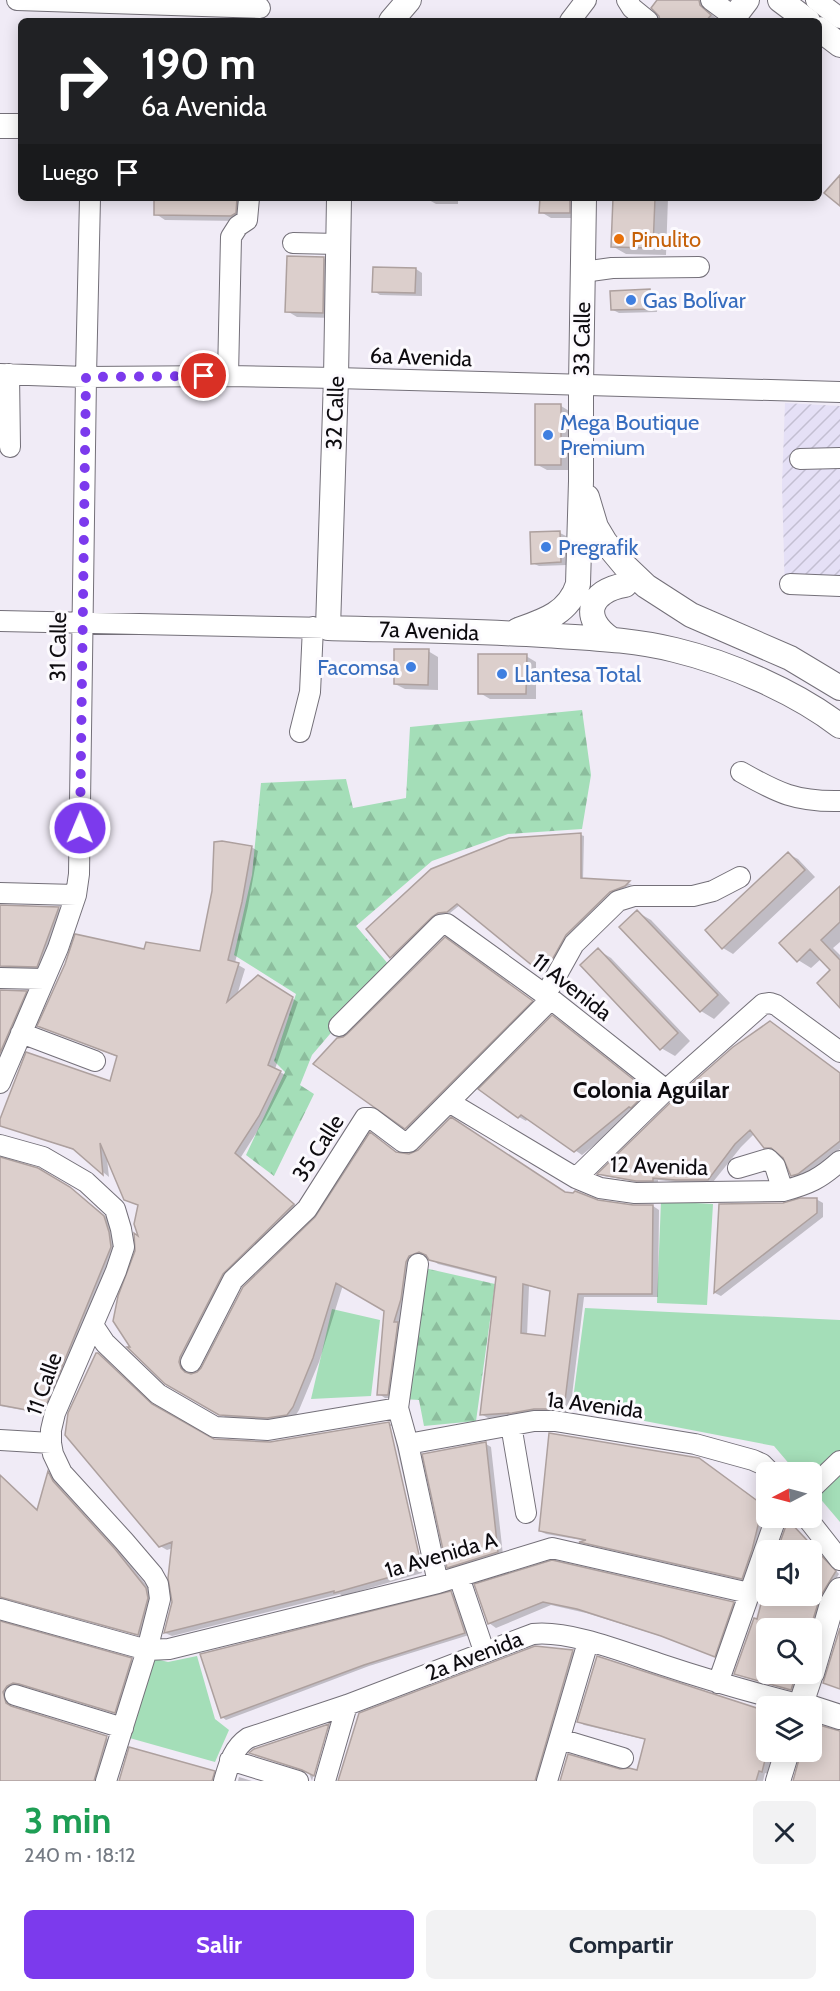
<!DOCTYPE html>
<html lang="es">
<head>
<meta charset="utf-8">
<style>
  :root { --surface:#fff; --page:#f2f2f3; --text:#1f2937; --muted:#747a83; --accent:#7c3aed }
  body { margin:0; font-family:Cabin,sans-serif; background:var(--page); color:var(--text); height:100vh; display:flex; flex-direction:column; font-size:22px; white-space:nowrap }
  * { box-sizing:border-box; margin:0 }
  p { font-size:20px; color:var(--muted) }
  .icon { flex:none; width:33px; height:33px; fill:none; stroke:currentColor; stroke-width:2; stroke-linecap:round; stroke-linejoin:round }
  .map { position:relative; height:1781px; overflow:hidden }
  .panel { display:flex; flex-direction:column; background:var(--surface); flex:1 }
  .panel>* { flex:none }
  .hud { position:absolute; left:18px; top:18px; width:804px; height:183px; border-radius:9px; box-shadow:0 3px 15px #0003; background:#202124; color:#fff; overflow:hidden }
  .needle { width:39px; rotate:264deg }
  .buttons { position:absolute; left:756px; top:1462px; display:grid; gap:12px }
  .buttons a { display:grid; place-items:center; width:66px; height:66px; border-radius:9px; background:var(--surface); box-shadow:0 3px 15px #0003; font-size:30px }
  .pin { position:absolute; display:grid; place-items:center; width:51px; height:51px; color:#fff; margin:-26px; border:3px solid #fff; border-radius:50%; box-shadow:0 2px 6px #0007 }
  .me { position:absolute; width:66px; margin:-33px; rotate:1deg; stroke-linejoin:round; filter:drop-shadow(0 0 4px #0008) }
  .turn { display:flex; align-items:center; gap:21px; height:126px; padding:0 24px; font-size:27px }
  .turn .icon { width:78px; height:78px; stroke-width:2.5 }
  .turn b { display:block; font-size:42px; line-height:51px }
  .then { display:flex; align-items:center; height:57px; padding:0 24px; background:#0003; gap:12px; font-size:22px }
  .round { display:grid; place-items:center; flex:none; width:63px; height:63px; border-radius:9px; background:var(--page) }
  .overview { display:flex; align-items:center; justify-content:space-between; height:102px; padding:0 24px }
  h1 { font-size:36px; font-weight:800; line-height:45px; color:#1e9e55 }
  .button { display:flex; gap:12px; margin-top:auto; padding:12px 24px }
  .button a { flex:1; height:69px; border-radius:9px; background:var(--accent); color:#fff; font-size:24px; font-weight:800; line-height:69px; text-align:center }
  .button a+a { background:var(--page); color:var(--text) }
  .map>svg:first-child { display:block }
  .industrial { fill:url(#industrial-furrows) }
  .forest { fill:url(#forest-firs) }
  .park { fill:#a4deb8 }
  .shadow { fill:#0003; fill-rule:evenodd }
  .building { fill:#dccfcc; stroke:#ada09e; stroke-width:1.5; fill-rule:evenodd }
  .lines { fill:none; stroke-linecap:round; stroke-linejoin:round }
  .minor-casing { stroke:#747079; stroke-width:22 }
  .major-casing { stroke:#747079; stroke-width:26 }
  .minor { stroke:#fff; stroke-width:20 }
  .major { stroke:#fff; stroke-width:24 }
  .route { stroke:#7c3aed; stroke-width:10; stroke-dasharray:0 18 }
  .food-dot { fill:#e8710a; stroke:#fcfafe; stroke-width:2 }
  .shop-dot { fill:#3f7fe0; stroke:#fcfafe; stroke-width:2 }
  .labels { text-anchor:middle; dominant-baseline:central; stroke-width:6; stroke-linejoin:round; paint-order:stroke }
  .food-label { font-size:22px; fill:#c56008; stroke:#fcfafe; text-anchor:start }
  .shop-label { font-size:22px; fill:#366cbe; stroke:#fcfafe; text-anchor:start }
  .street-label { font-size:22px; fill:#0d0b0f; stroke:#fcfafe }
  .neighbourhood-label { font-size:24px; font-weight:bold; fill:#0d0b0f; stroke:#fcfafe }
</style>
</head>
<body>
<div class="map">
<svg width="840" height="1781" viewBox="0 0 840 1781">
  <defs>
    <pattern id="industrial-furrows" width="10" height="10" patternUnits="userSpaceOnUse" patternTransform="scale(1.5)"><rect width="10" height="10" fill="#e5e0f6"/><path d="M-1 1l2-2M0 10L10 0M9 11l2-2" fill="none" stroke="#c3bfd2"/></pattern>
    <pattern id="forest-firs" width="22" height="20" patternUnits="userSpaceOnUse" patternTransform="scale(1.5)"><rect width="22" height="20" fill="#a4deb8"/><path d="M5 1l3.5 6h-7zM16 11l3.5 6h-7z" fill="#8cbd9d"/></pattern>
  </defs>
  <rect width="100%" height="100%" fill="#f0ebf6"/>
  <path class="industrial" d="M785 403 840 406V595L785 594 782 485Z"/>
  <path class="forest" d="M582 710 591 775 582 829 508 834 432 861 356 926 389 965 312 1055 300 1085 314 1094 274 1176 246 1155 285 1072 274 1061 296 994 234 955 252 875 261 783 346 779 353 808 406 798 410 727Z
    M420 1267 495 1284 476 1421 424 1426 419 1400 403 1399Z"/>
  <path class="park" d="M661 1201 713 1204 707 1305 657 1303Z
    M585 1308 840 1320V1522L812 1489V1473H797L774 1446 572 1407Z
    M332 1309 380 1320 371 1396 311 1399Z
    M197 1656 215 1719 229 1730 215 1762 126 1737 148 1657 168 1662Z"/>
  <path class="shadow" d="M659 0H702L709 5 710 13 720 21H661Z
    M156 198H248L241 221 165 220 156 214Z
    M429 198H458V204H436L429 200Z
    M541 198H580L579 218H551L541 212Z
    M614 198H668L666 255 626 254 612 246Z
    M323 258 333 264 332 318 297 317 287 311Z
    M416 269 422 273V296L380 295 374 291Z
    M650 291 656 295 657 312 619 313 613 310Z
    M561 406 571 412V470H547L536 464Z
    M560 533 566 536 567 565 539 566 532 563Z
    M428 651 438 657V690L405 689 395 684Z
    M526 656 536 662V699H490L480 693Z
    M581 835 584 836 583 880 632 884 613 893 542 972 460 905 450 913 442 914 434 917 394 958 368 929Z
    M251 847 258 851 248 906 235 963 245 969 237 995 265 980 298 1002 275 1069 287 1076 265 1119 241 1157 300 1209 229 1278 185 1367 187 1373 198 1374 397 1153 598 1201 633 1206H653L659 1210 658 1297H584L570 1412H542L519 1416 488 1418 481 1414 498 1279 438 1264 428 1257 421 1256 394 1398H385L379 1394 386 1310 343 1285 319 1362 299 1410 294 1418 275 1421 227 1418 166 1383 133 1348 140 1205 125 1199 107 1159 109 1177 77 1151 0 1124 111 1083 118 1057 39 1026 145 951 201 952ZM529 1286 552 1292 547 1338 527 1336Z
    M788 854 798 859 815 877 733 954 723 948Z
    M840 888V942L833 948 840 955V1003L832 970 821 959 811 968 798 960Z
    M0 907 59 908 67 913 45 971 0 974Z
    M637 912 651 920 730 1003 714 1019 701 1011Z
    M451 943 537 1005 412 1131 406 1127 343 1039Z
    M598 950 611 958 690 1041 675 1056 661 1048Z
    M0 990 26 992 34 997 0 1075Z
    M559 1021 654 1096 582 1155 528 1118 526 1121 519 1117Z
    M840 1074V1149L804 1176 797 1178 792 1175 785 1157 776 1150H770L765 1147 755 1133 741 1147 713 1182 683 1183 658 1180V1183H642L604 1176 600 1174Z
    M0 1159 38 1170 76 1192 110 1220 116 1251 49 1415 0 1406Z
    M816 1199 823 1203V1217L721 1296 715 1293 720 1205 783 1204Z
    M98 1354 105 1359 158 1410 213 1440 270 1443 389 1423 396 1427 428 1571 425 1572 392 1426H389L422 1573 342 1596 340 1594 172 1636 165 1633 173 1602V1548L167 1550 160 1546Z
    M486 1444 491 1447 503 1555 454 1570 448 1567Z
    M705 1463 766 1508 757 1553 747 1581 586 1544 583 1542 587 1541 546 1534 540 1531Z
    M49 1473 54 1476 59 1486 121 1554 152 1592 144 1637 10 1600 0 1602V1475L39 1511Z
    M792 1524 839 1574 822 1602 812 1637V1629H766V1674H800L795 1691 736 1674 758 1621 766 1590V1596H812V1551H779Z
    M476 1585 733 1603 740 1607 722 1659 670 1639 586 1613 551 1605 496 1628 489 1623Z
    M451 1593 455 1595 469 1635 369 1666 226 1720 222 1717Z
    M0 1623 131 1660 137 1663 120 1715 26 1686H20L13 1689 9 1696 11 1708 112 1740 100 1781H0Z
    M536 1647 573 1651 578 1654 541 1781H339Z
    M741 1703 766 1713V1752H774L768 1774 765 1773 763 1781H561L619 1771 638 1772 647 1740 584 1725 579 1722Z
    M329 1725 334 1728 320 1781H315L329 1729H326L312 1781 309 1773 251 1753 255 1750Z
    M239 1777 252 1781H238Z"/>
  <path class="building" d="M657 0H699L700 5 711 15 706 21H660L659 16 651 8Z
    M840 175V206L824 193Z
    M154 198H237L236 213 231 216 154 215Z
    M540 198H570V213H539Z
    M613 198H655L653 248 611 247Z
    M287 256 324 257 323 313 285 312Z
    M373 267 416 268 415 293 372 292Z
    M650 289 651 309 611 310 610 291Z
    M535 404H561V465H535Z
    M560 531 561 562 531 564 530 532Z
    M394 649H429L428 685 394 684Z
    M478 654H527L526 694H478Z
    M581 833V878L630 881 625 886 610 892 566 935 553 958 539 971 457 904 447 912 438 913 432 917 390 958 366 929 431 869 509 838Z
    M222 841 252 846 242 902 228 960 239 963 227 1002 258 975 293 997 268 1065 281 1071 259 1116 235 1153 294 1204 223 1274 180 1357 179 1362 181 1368 185 1372 191 1374 197 1372 201 1368 243 1287 315 1217 370 1132 396 1152 409 1154 418 1150 451 1117 565 1192 573 1193 575 1191 598 1200 633 1205H653L652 1294H578L564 1409H534L512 1413 480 1415 496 1277 429 1260 426 1255 419 1252 409 1256 406 1262 401 1299 394 1322H398L388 1395H377L384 1311 336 1283 313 1358 293 1407 287 1415 267 1418 219 1415 165 1384 127 1347H130L113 1321 118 1296 135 1251 134 1233 138 1236 134 1224 138 1205 124 1200 100 1143 103 1175 73 1149 0 1126V1119L26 1052 110 1081 117 1056 37 1026 65 964 75 934 144 949 146 942 200 951 212 891 214 842ZM523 1284 550 1291 545 1336 521 1333Z
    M788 852 805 870 722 949 705 930Z
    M840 886V922L821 940 840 960V1008L817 983 830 970 810 949 797 962 779 943Z
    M0 905 59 907 37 967 0 966Z
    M637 910 718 995 700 1012 619 927Z
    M445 937 533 1001 405 1129 313 1064 337 1038 343 1037 347 1034Z
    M598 948 678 1033 660 1050 580 965Z
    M0 990 27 991 0 1053Z
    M552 1015 648 1091 631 1108 629 1107 574 1152 521 1115 518 1118 478 1089Z
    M770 1021 840 1073V1141L798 1174 791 1176 783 1158 771 1148H764L750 1130 735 1144 708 1180H676L653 1178V1181H636L597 1174 674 1099 733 1047Z
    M0 1157 38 1168 70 1187 104 1216 109 1232 111 1247 43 1413 0 1405Z
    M800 1198H817V1213L714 1293 719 1204 783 1203Z
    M96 1353H98L152 1404 214 1439 270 1442 389 1422 422 1568 334 1593V1591L164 1633 172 1602 168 1578 172 1542 159 1547 65 1435 68 1413Z
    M549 1433 699 1458 763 1505 752 1550 742 1579 579 1542 586 1540 539 1531Z
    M486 1442 498 1552 447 1568 422 1454Z
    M48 1471 53 1481 115 1549 146 1588 148 1598 138 1635 0 1597V1475L37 1510Z
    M788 1520 836 1571 820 1597 810 1629H766V1674H796L791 1690 734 1674 754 1618 757 1619 763 1596H812V1551H777Z
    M552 1560 734 1602 715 1657 661 1636 577 1609 543 1602 488 1624 474 1584Z
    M451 1591 465 1633 364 1665 221 1718 200 1654Z
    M0 1621 132 1658 115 1713 19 1684 13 1683 7 1686 3 1692 6 1703 11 1706 107 1736 94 1781H0Z
    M840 1628V1689L823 1683Z
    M535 1646 573 1650 535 1781H338L359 1713Z
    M597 1656 766 1711V1756L762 1772 759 1771 756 1781H560L568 1754 620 1769 629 1768 637 1770 645 1739 577 1722Z
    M812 1723 840 1731V1781H793L801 1752H812Z
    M329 1724 314 1776 302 1770 249 1753 254 1749Z
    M129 1747 215 1771 212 1781H119Z"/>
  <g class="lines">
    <g class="minor-casing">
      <path id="minor" d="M17 0 260 8
        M627 0 632 8 648 21
        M711 0 734 17
        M816 0 840 18
        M570 21 586 0
        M293 243 338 244
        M583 272 612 268 699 267
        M0 374 86 377 228 376 336 378 840 392
        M9 374 10 447
        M228 376 231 237 238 226 247 220 249 198
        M800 459 840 458
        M790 584 840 586
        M0 621 328 628
        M300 732 310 692 313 627
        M741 772C778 793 796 802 840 801
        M0 893 76 895
        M0 978 44 979
        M545 996 574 944 618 901 634 896H693L713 891 740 877
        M339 1026 440 925 447 924 551 999 666 1090
        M21 1033 95 1061
        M0 1083 58 948 76 895 79 874 86 377 90 198
        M449 1102 576 1178 600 1188 635 1193 783 1191C809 1184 820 1179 840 1161
        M0 1145 43 1157 86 1182 115 1209 121 1229 124 1247 116 1271 55 1413 51 1430V1443L53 1454 62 1473 124 1541 153 1575 158 1584 160 1599 147 1650 106 1781
        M738 1168 768 1159 775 1166 783 1191
        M576 1178 666 1090 763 1004 770 1003 776 1005 840 1052
        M418 1264 398 1408 408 1444 438 1583
        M93 1325 105 1343 158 1394 215 1427 268 1430 398 1408
        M191 1362 233 1280 307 1209 365 1118H371L403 1142H409L551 999
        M511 1425 526 1513
        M0 1440 51 1443
        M408 1444 534 1421H555L695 1444 753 1460 762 1464 771 1473
        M812 1488 840 1461
        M807 1518 840 1560
        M459 1577 484 1651
        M0 1609 147 1650 169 1649 438 1583 552 1548 749 1593
        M718 1683 776 1518
        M15 1695 123 1728
        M560 1739 623 1758
        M230 1760 298 1781
        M224 1781C229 1764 233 1748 248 1738L347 1705 533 1634C570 1630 626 1653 663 1665 708 1680 754 1693 801 1705
        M325 1781 347 1705
        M547 1781 588 1642"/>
    </g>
    <g class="major-casing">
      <path id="major" d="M780 0 808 21
        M391 21 409 0
        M731 21 747 0
        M819 29 840 45
        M0 126H21
        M339 198 336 378 328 628C400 630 472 631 543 635 587 638 632 639 675 650 729 663 796 692 840 726
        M587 497 596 527 605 542 625 566 646 586 691 615 790 658 840 688
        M518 630C544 621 569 613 578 584L581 481V386L584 198
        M611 639C580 618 589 591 625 585
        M812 1673 832 1604 840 1590
        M800 1707 811 1674
        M812 1708 840 1717
        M778 1781 787 1752"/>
    </g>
    <use href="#minor" class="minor"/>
    <use href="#major" class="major"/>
  </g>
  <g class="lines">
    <path class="route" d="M80 828 86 377 204 376"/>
  </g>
  <circle class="food-dot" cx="619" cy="239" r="6"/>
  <g class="shop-dot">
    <circle cx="631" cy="300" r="6"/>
    <circle cx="548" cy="435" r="6"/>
    <circle cx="546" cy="547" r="6"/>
    <circle cx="411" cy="667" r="6"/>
    <circle cx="502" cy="674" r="6"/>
  </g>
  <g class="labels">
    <g class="food-label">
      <text x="631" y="239">Pinulito</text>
    </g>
    <g class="shop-label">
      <text x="643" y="300">Gas Bolívar</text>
      <text x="560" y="422">Mega Boutique<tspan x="560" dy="25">Premium</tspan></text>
      <text x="558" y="547">Pregrafik</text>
      <text x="399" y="667" text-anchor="end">Facomsa</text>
      <text x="514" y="674">Llantesa Total</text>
    </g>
    <g class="street-label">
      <text transform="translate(582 339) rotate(-89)">33 Calle</text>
      <text transform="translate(421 357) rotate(2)">6a Avenida</text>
      <text transform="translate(335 413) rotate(-88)">32 Calle</text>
      <text transform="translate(429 631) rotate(2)">7a Avenida</text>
      <text transform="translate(58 647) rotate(-89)">31 Calle</text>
      <text transform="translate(572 987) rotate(38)">11 Avenida</text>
      <text transform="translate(318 1148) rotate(-57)">35 Calle</text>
      <text transform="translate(659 1166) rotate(2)">12 Avenida</text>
      <text transform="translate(44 1384) rotate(-70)">11 Calle</text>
      <text transform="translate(595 1405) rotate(7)">1a Avenida</text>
      <text transform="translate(441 1555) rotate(-16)">1a Avenida A</text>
      <text transform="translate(474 1656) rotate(-21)">2a Avenida</text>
    </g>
    <g class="neighbourhood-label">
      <text x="651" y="1089">Colonia Aguilar</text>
    </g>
  </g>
</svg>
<div class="buttons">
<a><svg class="needle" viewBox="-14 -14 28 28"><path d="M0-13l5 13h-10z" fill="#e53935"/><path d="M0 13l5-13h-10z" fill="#747a83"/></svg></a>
<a><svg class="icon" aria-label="sound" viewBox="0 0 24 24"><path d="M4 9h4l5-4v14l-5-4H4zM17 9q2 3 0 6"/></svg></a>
<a><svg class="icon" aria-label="search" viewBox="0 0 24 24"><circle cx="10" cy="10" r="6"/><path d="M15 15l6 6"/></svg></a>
<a><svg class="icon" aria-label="layers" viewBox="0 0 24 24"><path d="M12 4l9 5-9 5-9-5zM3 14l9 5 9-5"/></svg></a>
</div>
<div class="pin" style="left:204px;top:376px;background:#d93025"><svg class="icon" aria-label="arrive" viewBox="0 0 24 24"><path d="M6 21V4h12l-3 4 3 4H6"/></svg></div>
<svg class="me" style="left:80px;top:828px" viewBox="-20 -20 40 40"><circle r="17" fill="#7c3aed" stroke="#fff" stroke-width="3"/><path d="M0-11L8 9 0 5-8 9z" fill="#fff"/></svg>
<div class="hud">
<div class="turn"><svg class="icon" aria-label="right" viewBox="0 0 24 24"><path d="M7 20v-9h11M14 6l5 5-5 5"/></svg><div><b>190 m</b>6a Avenida</div></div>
<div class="then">Luego<svg class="icon" aria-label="arrive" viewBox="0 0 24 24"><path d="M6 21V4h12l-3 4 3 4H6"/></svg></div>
</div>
</div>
<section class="panel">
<div class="overview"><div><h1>3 min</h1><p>240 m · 18:12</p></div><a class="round"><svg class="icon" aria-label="close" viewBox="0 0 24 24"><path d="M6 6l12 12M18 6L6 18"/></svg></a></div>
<div class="button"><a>Salir</a><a>Compartir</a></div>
</section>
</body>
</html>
